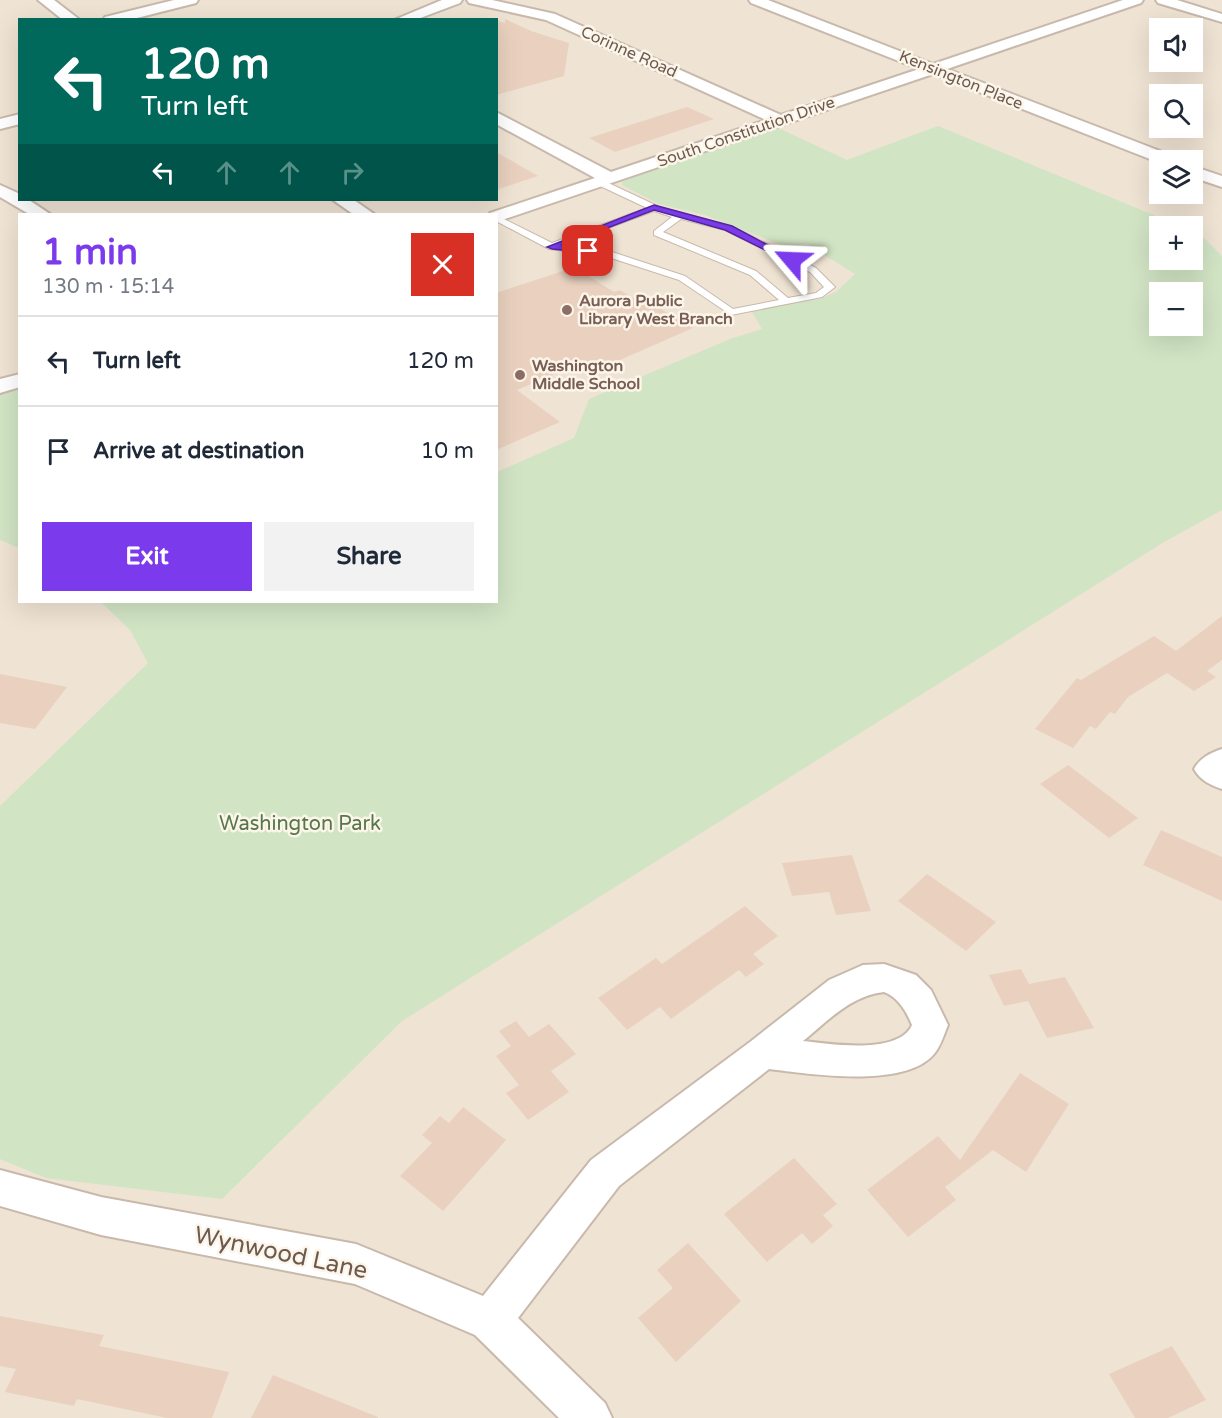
<!DOCTYPE html>
<html lang="en">
<head>
<meta charset="utf-8">
<style>
  :root { --surface:#fff; --page:#f2f2f3; --text:#1f2937; --muted:#747a83; --line:#e0e1e3; --accent:#7c3aed }
  body { margin:0; font-family:"Varela Round",sans-serif; background:var(--page); color:var(--text); height:100vh; display:flex; flex-direction:column; font-size:22px; white-space:nowrap }
  * { box-sizing:border-box; margin:0 }
  p { font-size:20px; color:var(--muted) }
  .icon { flex:none; width:33px; height:33px; fill:none; stroke:currentColor; stroke-width:2; stroke-linecap:round; stroke-linejoin:round }
  .map { position:relative; flex:1; overflow:hidden }
  .sheet { position:absolute; left:18px; top:213px; width:480px; height:390px; display:flex; flex-direction:column; background:var(--surface); border-radius:0px; box-shadow:0 6px 24px #0002 }
  .sheet>* { flex:none }
  .guide { position:absolute; left:18px; top:18px; width:480px; height:183px; border-radius:0px; box-shadow:0 6px 24px #0002; background:#00695c; color:#fff; overflow:hidden }
  .controls { position:absolute; left:1149px; top:18px; display:grid; gap:12px }
  .controls a { display:grid; place-items:center; width:54px; height:54px; border-radius:0px; background:var(--surface); box-shadow:0 6px 24px #0002; font-size:30px }
  .pin { position:absolute; display:grid; place-items:center; width:51px; height:51px; color:#fff; margin:-26px; border-radius:12px; box-shadow:0 3px 9px #0006 }
  .me { position:absolute; width:66px; margin:-33px; rotate:296deg; stroke-linejoin:round; filter:drop-shadow(0 0 4px #0008) }
  .turn { display:flex; align-items:center; gap:21px; height:126px; padding:0 24px; font-size:27px }
  .turn .icon { width:78px; height:78px; stroke-width:2.5 }
  .turn b { display:block; font-size:42px; line-height:51px }
  .lanes { display:flex; align-items:center; height:57px; padding:0 24px; background:#0003; justify-content:center; gap:30px; direction:ltr }
  .lanes .off { opacity:.35 }
  .round { display:grid; place-items:center; flex:none; width:63px; height:63px; border-radius:0px; background:var(--page) }
  .overview { display:flex; align-items:center; justify-content:space-between; height:102px; padding:0 24px }
  h1 { font-size:36px; font-weight:700; line-height:45px; color:var(--accent) }
  .action { display:flex; gap:12px; margin-top:auto; padding:12px 24px }
  .action a { flex:1; height:69px; border-radius:0px; background:var(--accent); color:#fff; font-size:24px; font-weight:700; line-height:69px; text-align:center }
  .action a+a { background:var(--page); color:var(--text) }
  ul { padding:0; list-style:none }
  li { display:flex; align-items:center; gap:18px; height:90px; padding:0 24px; border-top:2px solid var(--line) }
  li div { flex:1 }
  li b { display:block; font-size:22px }
  li em { font-style:normal }
  .map>svg:first-child { display:block }
  .residential { fill:#efe3d3; fill-rule:evenodd }
  .green { fill:#d1e4c4; fill-rule:evenodd }
  .building { fill:#ead1bf }
  .lines { fill:none; stroke-linecap:round; stroke-linejoin:round }
  .service-casing { stroke:#c8b9ac; stroke-width:2 }
  .minor-casing { stroke:#c8b9ac; stroke-width:4 }
  .service { fill:#fff; fill-rule:evenodd }
  .minor { fill:#fff; fill-rule:evenodd }
  .route { fill:#7c3aed; stroke:#51269a; stroke-width:1.5 }
  .education-dot { fill:#8d6e63; stroke:#fcf5e9; stroke-width:2 }
  .labels { text-anchor:middle; dominant-baseline:central; stroke-width:5; stroke-linejoin:round; paint-order:stroke }
  .far-street-label { font-size:16px; fill:#6d594d; stroke:#fcf5e9 }
  .far-education-label { font-size:16px; font-weight:bold; fill:#785e54; stroke:#fcf5e9; text-anchor:start }
  .park-label { font-size:20px; fill:#56774a; stroke:#fcf5e9 }
  .near-street-label { font-size:24px; fill:#6d594d; stroke:#fcf5e9 }
</style>
</head>
<body>
<div class="map">
<svg width="1222" height="1418" viewBox="0 0 1222 1418">
  <rect width="100%" height="100%" fill="#f9f1e4"/>
  <path class="residential" d="M0 0H1222V1418H0ZM20 20H496V200H20ZM1160 28H1192V62H1160ZM1160 94H1192V128H1160ZM1160 160H1192V194H1160ZM20 214H496V602H20ZM1160 226H1192V260H1160ZM1160 292H1192V326H1160Z"/>
  <path class="green" d="M774 126 847 160 938 126 1180 226H1160V260H1192L1193 232 1201 235 1222 256V510L1164 542 402 1021 222 1199 46 1178 0 1159V806L148 663 130 630 101 602H496L497 472 574 438 589 399 730 339 762 329 751 310 819 299 836 292 855 274 807 244 784 246 705 215 659 204 622 185 623 178ZM1160 292H1192V326H1160Z
    M19 383V548L0 540V390Z"/>
  <path class="building" d="M505 19 531 31 569 43 564 76 496 95V20L505 23Z
    M687 107 714 119 615 152 589 138Z
    M496 152 538 176 496 190Z
    M569 269 577 274 582 272 614 292 620 290 638 301 644 299 693 328 611 364 606 361 577 373 569 368 517 390 560 422 496 450V293Z
    M1222 616V660L1207 671 1216 677 1194 691 1167 673 1128 697 1115 714 1110 712 1096 729 1090 726 1073 748 1035 729 1077 678 1081 680 1154 636 1176 651Z
    M0 674 67 687 35 729 0 723Z
    M1068 765 1138 818 1109 838 1040 784Z
    M1161 830 1222 857V901L1143 865Z
    M852 855 871 911 836 915 829 892 792 896 782 863Z
    M927 874 996 922 966 951 898 901Z
    M745 906 778 936 753 954 764 964 746 977 739 970 671 1019 660 1007 627 1030 598 998 656 958 662 964Z
    M1021 969 1029 984 1065 977 1094 1028 1047 1038 1028 1001 1004 1006 989 975Z
    M516 1021 529 1037 549 1024 576 1054 551 1071 569 1092 528 1120 506 1093 519 1085 496 1056 511 1046 499 1031Z
    M1020 1073 1069 1104 1026 1172 993 1150 945 1187 956 1200 908 1237 867 1190 938 1136 960 1160Z
    M463 1107 506 1140 443 1211 400 1176 432 1143 422 1135 440 1116 449 1123Z
    M794 1158 837 1204 823 1215 833 1226 812 1244 802 1233 767 1262 724 1214Z
    M688 1243 741 1301 676 1362 638 1318 673 1288 657 1270Z
    M0 1316 104 1335 99 1346 229 1372 212 1418H167L77 1399 74 1406 5 1392 16 1369 0 1366Z
    M1172 1346 1206 1400 1168 1418H1135L1109 1374Z
    M273 1375 378 1417V1418H251Z"/>
  <g class="lines">
    <g class="service-casing">
      <path id="service" d="M596 180H602L666 210 731 226 816 268 835 287 822 297 731 315 679 280 605 256 549 249 496 221V215L552 243 647 208 596 184ZM654 211 672 217 654 231V235L750 275 779 300 733 309 685 276 606 250 562 245ZM681 219 725 230 810 272 824 287 816 293 788 298 756 271 663 232Z"/>
    </g>
    <g class="minor-casing">
      <path id="minor" d="M38 0H54L80 20H63Z
        M174 0H198L196 3 129 20H103L105 17Z
        M442 0H462L460 3 415 20H394Z
        M467 0H492L555 14 781 115 919 69 751 3 749 0H768L933 64 1123 0H1143L1141 3 947 69 1173 156 1175 160H1160V163L933 74 496 222V214L490 213 595 178 496 124V112L611 172 766 120 546 20 469 3Z
        M1156 0H1177L1222 14V22L1158 3Z
        M20 114V124L0 129V119Z
        M1192 166 1222 176V187L1192 177Z
        M0 185 20 194V200H29L50 214H29L0 197Z
        M333 200H354L374 214H353Z
        M20 374V387L0 393V379Z
        M1222 749V789C1210 785 1200 780 1194 769 1200 758 1210 753 1222 749Z
        M884 964 916 975 931 990 948 1025C944 1034 941 1046 934 1054 905 1089 809 1074 769 1069L619 1186 518 1318 605 1403 612 1418H559L475 1335 355 1284 101 1235 0 1206V1170L101 1197 356 1244 483 1296 591 1160 750 1042 829 980 863 965ZM884 992C899 998 906 1011 912 1025 899 1055 830 1044 803 1041 829 1020 850 996 884 992Z"/>
    </g>
    <use href="#service" class="service"/>
    <use href="#minor" class="minor"/>
  </g>
  <path class="route" d="M654 205 732 226 796 260 789 262 725 230 654 210 563 245 591 249V253L552 249 547 247Z"/>
  <g class="education-dot">
    <circle cx="567" cy="310" r="6"/>
    <circle cx="520" cy="375" r="6"/>
  </g>
  <g class="labels">
    <g class="far-street-label">
      <text transform="translate(629 52) rotate(24)">Corinne Road</text>
      <text transform="translate(961 80) rotate(22)">Kensington Place</text>
      <text transform="translate(746 132) rotate(-19)">South Constitution Drive</text>
    </g>
    <g class="far-education-label">
      <text x="579" y="301">Aurora Public<tspan x="579" dy="18">Library West Branch</tspan></text>
      <text x="532" y="366">Washington<tspan x="532" dy="18">Middle School</tspan></text>
    </g>
    <g class="park-label">
      <text x="300" y="824">Washington Park</text>
    </g>
    <g class="near-street-label">
      <text transform="translate(281 1253) rotate(12)">Wynwood Lane</text>
    </g>
  </g>
</svg>
<div class="controls">
<a><svg class="icon" aria-label="sound" viewBox="0 0 24 24"><path d="M4 9h4l5-4v14l-5-4H4zM17 9q2 3 0 6"/></svg></a>
<a><svg class="icon" aria-label="search" viewBox="0 0 24 24"><circle cx="10" cy="10" r="6"/><path d="M15 15l6 6"/></svg></a>
<a><svg class="icon" aria-label="layers" viewBox="0 0 24 24"><path d="M12 4l9 5-9 5-9-5zM3 14l9 5 9-5"/></svg></a>
<a>+</a>
<a>−</a>
</div>
<div class="pin" style="left:588px;top:251px;background:#d93025"><svg class="icon" aria-label="arrive" viewBox="0 0 24 24"><path d="M6 21V4h12l-3 4 3 4H6"/></svg></div>
<svg class="me" style="left:792px;top:260px" viewBox="-20 -20 40 40"><path d="M0-17L14 15 0 8-14 15z" fill="#7c3aed" stroke="#fff" stroke-width="4"/></svg>
<div class="guide">
<div class="turn"><svg class="icon" aria-label="left" viewBox="0 0 24 24"><path d="M17 20v-9H6M10 6l-5 5 5 5"/></svg><div><b>120 m</b>Turn left</div></div>
<div class="lanes"><svg class="icon" aria-label="left" viewBox="0 0 24 24"><path d="M17 20v-9H6M10 6l-5 5 5 5"/></svg><svg class="icon off" aria-label="ahead" viewBox="0 0 24 24"><path d="M12 20V5M6 11l6-6 6 6"/></svg><svg class="icon off" aria-label="ahead" viewBox="0 0 24 24"><path d="M12 20V5M6 11l6-6 6 6"/></svg><svg class="icon off" aria-label="right" viewBox="0 0 24 24"><path d="M7 20v-9h11M14 6l5 5-5 5"/></svg></div>
</div>
<section class="sheet">
<div class="overview"><div><h1>1 min</h1><p>130 m · 15:14</p></div><a class="round" style="background:#d93025;color:#fff"><svg class="icon" aria-label="close" viewBox="0 0 24 24"><path d="M6 6l12 12M18 6L6 18"/></svg></a></div>
<ul>
<li><svg class="icon" aria-label="left" viewBox="0 0 24 24"><path d="M17 20v-9H6M10 6l-5 5 5 5"/></svg><div><b>Turn left</b></div><em>120 m</em></li>
<li><svg class="icon" aria-label="arrive" viewBox="0 0 24 24"><path d="M6 21V4h12l-3 4 3 4H6"/></svg><div><b>Arrive at destination</b></div><em>10 m</em></li>
</ul>
<div class="action"><a>Exit</a><a>Share</a></div>
</section>
</div>
</body>
</html>
